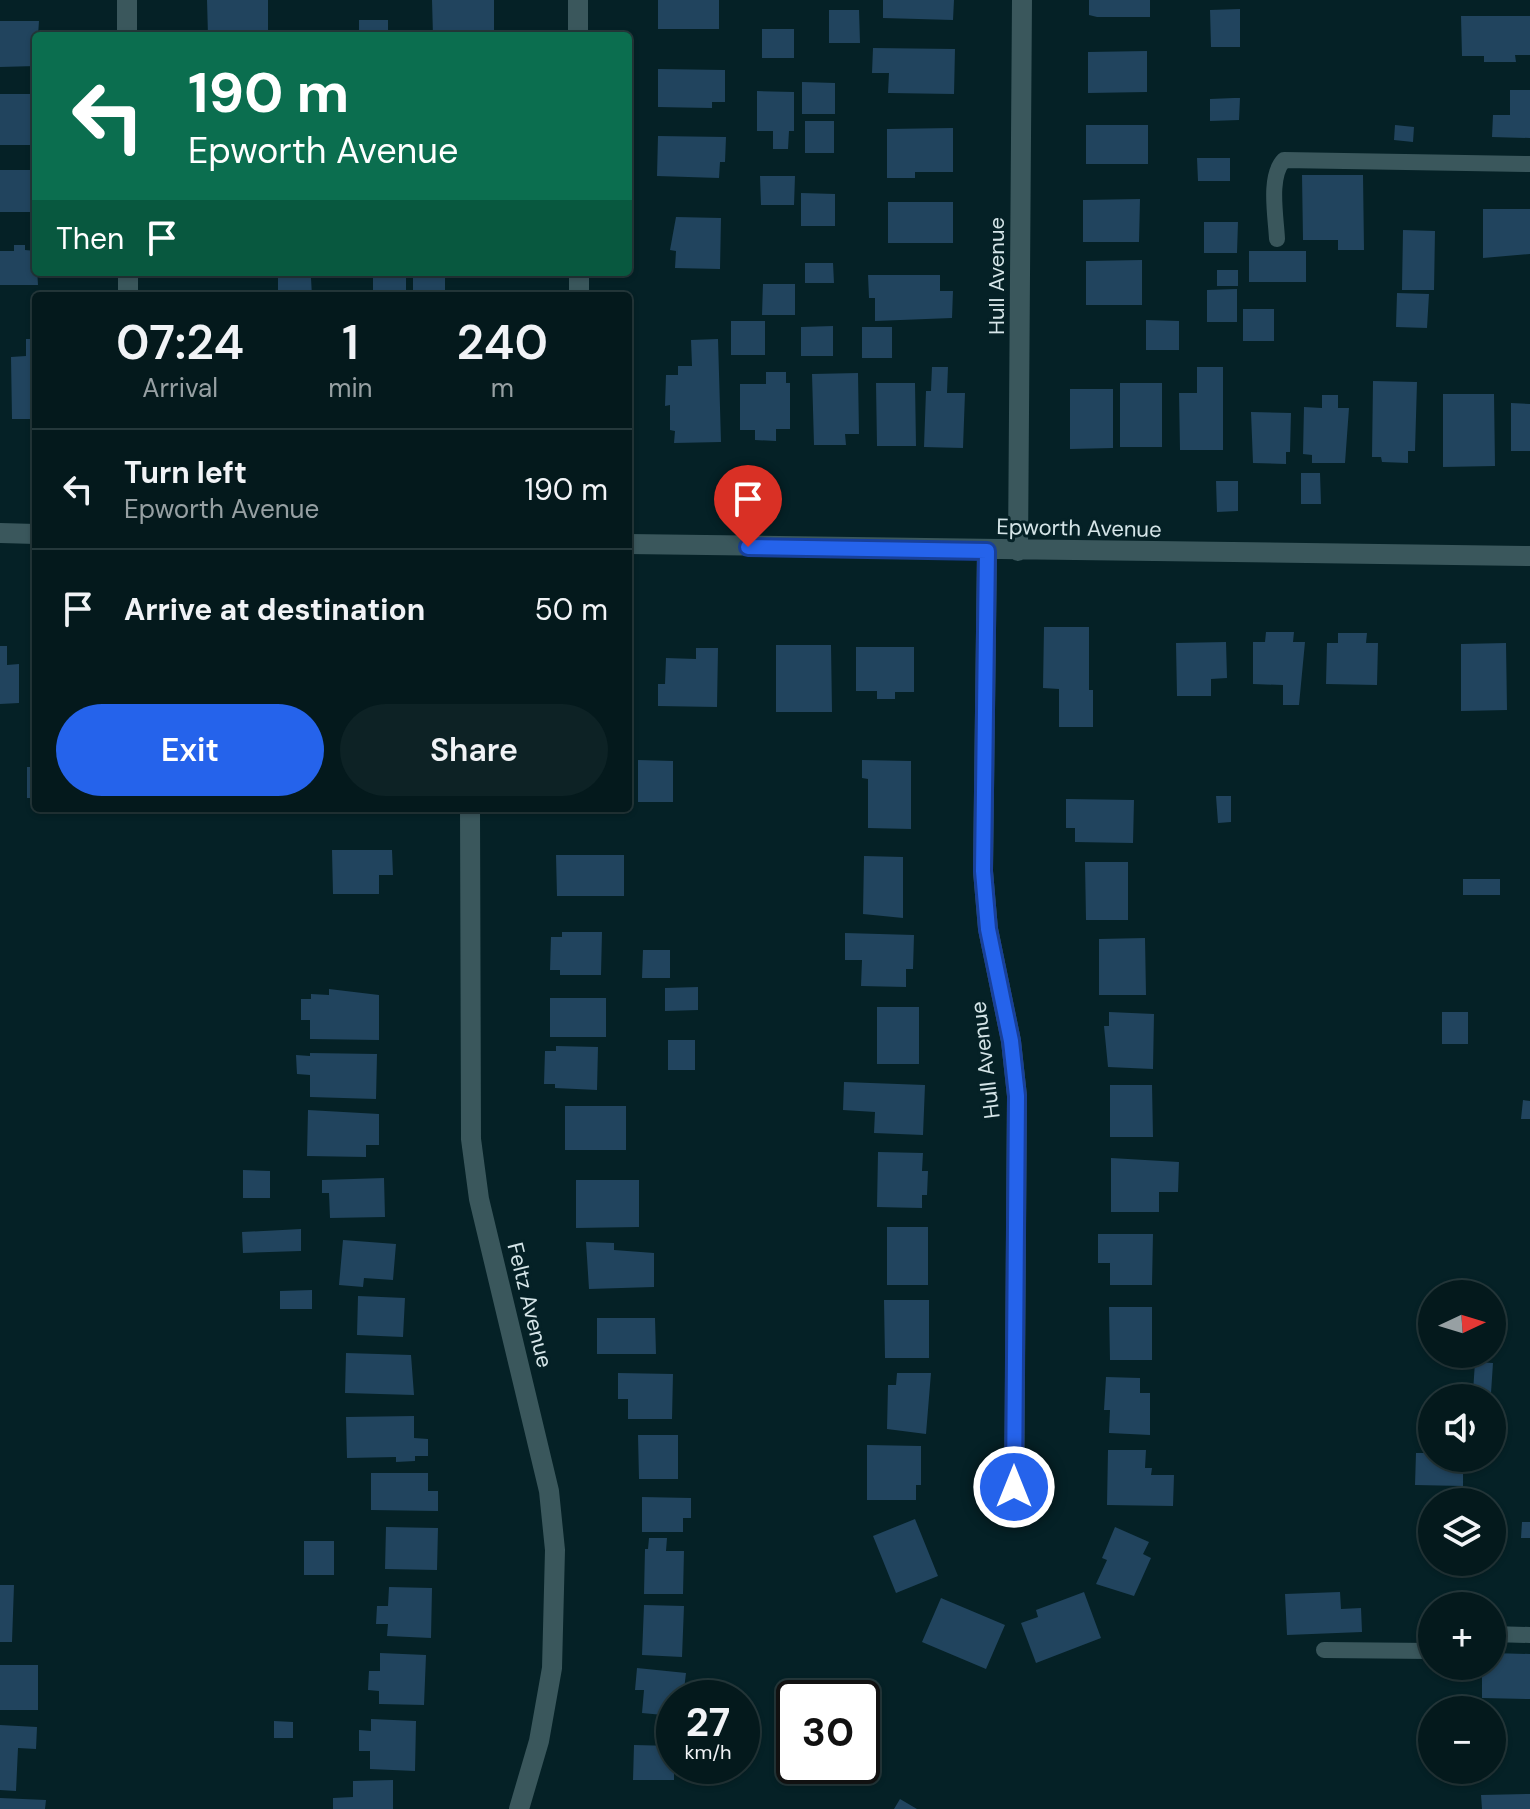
<!DOCTYPE html>
<html lang="en">
<head>
<meta charset="utf-8">
<style>
  :root { --surface:#04191c; --page:#0d2225; --text:#f1f3f6; --muted:#97a0a3; --line:#25383b; --accent:#2563eb }
  body { margin:0; font-family:"DM Sans",sans-serif; background:var(--page); color:var(--text); height:100vh; display:flex; flex-direction:column; font-size:30px; white-space:nowrap }
  * { box-sizing:border-box; margin:0 }
  p { font-size:26px; color:var(--muted) }
  .icon { flex:none; width:44px; height:44px; fill:none; stroke:currentColor; stroke-width:2; stroke-linecap:round; stroke-linejoin:round }
  .map { position:relative; flex:1; overflow:hidden }
  .sheet { position:absolute; left:32px; top:292px; width:600px; height:520px; display:flex; flex-direction:column; background:var(--surface); border-radius:8px; box-shadow:0 2px 6px #0004,0 0 0 2px var(--line) }
  .sheet>* { flex:none }
  .guide { position:absolute; left:32px; top:32px; width:600px; height:244px; border-radius:8px; box-shadow:0 2px 6px #0004,0 0 0 2px var(--line); background:#0b6e4f; color:#fff; overflow:hidden }
  .needle { width:52px; rotate:86deg }
  .controls { position:absolute; left:1418px; top:1280px; display:grid; gap:16px }
  .controls a { display:grid; place-items:center; width:88px; height:88px; border-radius:50%; background:var(--surface); box-shadow:0 2px 6px #0004,0 0 0 2px var(--line); font-size:40px }
  .speed { position:absolute; left:656px; top:1680px; display:flex; gap:16px; font-size:40px; font-weight:700; text-align:center }
  .speed>* { display:grid; place-content:center; width:104px; height:104px; border-radius:50%; background:var(--surface); box-shadow:0 2px 6px #0004,0 0 0 2px var(--line); line-height:1 }
  .speed small { font-size:20px; font-weight:400 }
  .speed .limit { border:4px solid #111; border-radius:12px; background:#fff; color:#111 }
  .pin { position:absolute; display:grid; place-items:center; width:68px; height:68px; color:#fff; margin:-82px -34px; border-radius:50% 50% 50% 0; rotate:-45deg; box-shadow:0 0 8px #0007 }
  .pin .icon { rotate:45deg }
  .me { position:absolute; width:88px; margin:-44px; rotate:0deg; stroke-linejoin:round; filter:drop-shadow(0 0 6px #0008) }
  .turn { display:flex; align-items:center; gap:28px; height:168px; padding:0 24px; font-size:36px }
  .turn .icon { width:104px; height:104px; stroke-width:2.5 }
  .turn b { display:block; font-size:56px; line-height:68px }
  .then { display:flex; align-items:center; height:76px; padding:0 24px; background:#0003; gap:16px; font-size:30px }
  .eta { display:flex; justify-content:space-evenly; align-items:center; height:136px; text-align:center }
  .eta b { font-size:48px; font-weight:600; line-height:56px }
  .action { display:flex; gap:16px; margin-top:auto; padding:16px 24px }
  .action a { flex:1; height:92px; border-radius:48px; background:var(--accent); color:#fff; font-size:32px; font-weight:600; line-height:92px; text-align:center }
  .action a+a { background:var(--page); color:var(--text) }
  ul { padding:0; list-style:none }
  li { display:flex; align-items:center; gap:24px; height:120px; padding:0 24px; border-top:2px solid var(--line) }
  li div { flex:1 }
  li b { display:block; font-size:30px }
  li em { font-style:normal }
  .map>svg:first-child { display:block }
  .building { fill:#21445e }
  .lines { fill:none; stroke-linecap:round; stroke-linejoin:round }
  .lane { stroke:#3a575c; stroke-width:16 }
  .street { stroke:#3a575c; stroke-width:20 }
  .route-casing { stroke:#184099; stroke-width:20 }
  .route { stroke:#2563eb; stroke-width:14 }
  .labels { text-anchor:middle; dominant-baseline:central; stroke-width:6; stroke-linejoin:round; paint-order:stroke }
  .street-label { font-size:22px; fill:#d5e5e8; stroke:#052126 }
</style>
</head>
<body>
<div class="map">
<svg width="1530" height="1809" viewBox="0 0 1530 1809">
  <rect width="100%" height="100%" fill="#052126"/>
  <path class="building" d="M207 0H268V36H208Z
    M432 0H494V36H433Z
    M658 0H719V29H658Z
    M883 0H954L953 20 883 18Z
    M1089 0H1150V17H1097L1089 15Z
    M1240 9V47H1211L1210 10Z
    M829 10H859L860 43H829Z
    M1461 16H1530V55H1515L1516 62H1484V56H1462Z
    M359 20H388V36H359Z
    M0 21H39L36 66 0 67Z
    M762 29H794V58H762Z
    M873 48 955 49 954 94 888 93 889 73H872Z
    M1147 51V92L1088 93V52Z
    M658 69 725 70V102H712V108L658 107Z
    M802 82 835 83V114H802Z
    M1510 90H1530V138L1492 137 1493 115H1510Z
    M757 91 794 92V131H789L788 149H773V131H757Z
    M0 94H36V145H0Z
    M1234 98H1240L1239 120 1210 121V99Z
    M805 121H834V153H805Z
    M1086 125H1148V164H1086Z
    M1395 125 1414 127 1413 142 1394 140Z
    M953 128V172H915V178H887V129Z
    M658 136 726 137 725 162H720L719 178 657 176Z
    M1197 158H1230V181H1198Z
    M0 170H36V212H0Z
    M1302 175H1363L1364 250H1338V240H1303Z
    M760 176H795L794 205H761Z
    M801 193 835 194V226H801Z
    M1140 199 1139 242H1083V200Z
    M888 202H953V243H888Z
    M1483 209H1530V254L1483 258Z
    M676 217 721 218 720 269 675 268 676 251 670 250Z
    M1204 222H1238L1237 253H1204Z
    M1403 230 1435 231 1434 290H1402Z
    M14 245H25V250L36 251 38 285H0V251H14Z
    M1249 251H1306V282H1249Z
    M1142 260V305H1086V261Z
    M805 263H833L834 283H805Z
    M1217 270H1238V286H1217Z
    M413 274H445V296H413Z
    M868 275H940V291H953L952 318 875 321V298H869Z
    M373 276H406V296H373Z
    M278 278H311L312 296H278Z
    M763 284H795V315H762Z
    M1237 289V322H1207V290Z
    M1397 293 1429 294 1427 328 1396 327Z
    M1243 309H1274V341H1243Z
    M1146 320 1179 321V350H1146Z
    M731 321H765V355H731Z
    M833 326V356H801V327Z
    M862 327H892V358H862Z
    M26 339H36V419H12L11 357 26 356Z
    M718 339 721 442 674 443 675 431 670 430V405L665 406 666 375H678V366H692L691 340Z
    M932 367H948L947 393H965L963 448 924 447 926 391H931Z
    M1197 367H1223V450H1180L1179 393H1197Z
    M766 372H786V383H790V429H776V441L755 440V430H740V384H766Z
    M858 373 859 434H845L846 445H814L812 374Z
    M1373 381 1417 382 1415 451H1408V463L1382 462 1381 457H1372Z
    M876 383H915L916 446H877Z
    M1120 383H1162V447H1120Z
    M1070 389H1113V448L1070 449Z
    M1443 394H1494L1495 466 1443 467Z
    M1322 395H1338V408H1349L1345 463H1312V455L1303 454 1304 407 1322 408Z
    M1511 403 1530 404V451H1511Z
    M1251 412 1291 413 1290 452H1286V464L1253 463Z
    M1301 473H1320L1321 504H1301Z
    M1216 481H1238V511L1217 512Z
    M1044 627H1089V690H1093V727H1059V689L1043 688Z
    M1266 632H1294L1293 642H1305L1299 705H1283V685L1253 684V642H1265Z
    M1338 633H1367L1366 643H1378L1377 685 1326 684 1327 643H1338Z
    M1226 642 1227 678 1211 679V696H1177L1176 643Z
    M1506 643 1507 710 1461 711V644Z
    M776 645H831L832 712H776Z
    M0 646H7V665L19 664V703L0 704Z
    M856 647H914V692H895V699H877V691H856Z
    M696 648H718L717 707 658 706V684H665L666 658 696 659Z
    M638 760 673 761V802H638Z
    M862 760 911 761V829L868 828V779L862 778Z
    M27 767H36V798H27Z
    M1216 796H1231V822L1218 823Z
    M1066 799 1134 800 1133 843 1075 842V828H1066Z
    M332 850H392L393 875H379V894H333Z
    M556 855H624V896H557Z
    M864 856 903 857V918L863 914Z
    M1085 862H1128V920H1086Z
    M1463 879H1500V895H1463Z
    M562 932H602L601 975H560V970H550L551 937H562Z
    M845 933 914 935 913 969H906V987L861 986 862 960H845Z
    M1145 938 1146 995H1099V939Z
    M643 950H670V978H642Z
    M698 987V1010L665 1011V988Z
    M329 989 379 995V1040L310 1039V1020H301V999H311V994L329 995Z
    M550 998H606V1037H550Z
    M877 1007H919V1064H877Z
    M1109 1012 1154 1014 1153 1069 1108 1067 1104 1026H1109Z
    M1442 1012H1468V1044H1442Z
    M668 1040H695V1070H668Z
    M556 1046 598 1047 597 1090 555 1088V1084H544L545 1051H556Z
    M310 1053 377 1054 376 1099 310 1097V1075L297 1074 296 1055 310 1056Z
    M844 1082 925 1085 923 1135 874 1133 875 1112 843 1110Z
    M1110 1085H1152L1153 1137H1110Z
    M1523 1100 1530 1101V1119H1521Z
    M565 1106H626V1150H565Z
    M308 1110 379 1114V1145H366V1157L307 1156Z
    M878 1152 923 1153 922 1171H928L927 1195H922V1208L877 1207Z
    M1111 1158 1179 1162 1178 1192H1159V1212H1111Z
    M243 1170 270 1171V1198H243Z
    M384 1178 385 1217 330 1218 329 1193H322V1180Z
    M576 1180H639V1227L576 1228Z
    M887 1227H928V1285H887Z
    M301 1229V1251L243 1253 242 1232Z
    M1098 1234H1153L1152 1285H1110V1263H1098Z
    M343 1240 396 1244 393 1280 364 1278 363 1287 339 1285Z
    M586 1242 614 1243V1250L654 1253V1287L589 1289Z
    M312 1290V1309H280V1291Z
    M358 1296 405 1298 403 1337 357 1335Z
    M884 1300H929V1358H885Z
    M1109 1307H1152V1360H1110Z
    M597 1318H655L656 1354H597Z
    M346 1353 411 1355 414 1395 345 1393Z
    M1475 1362 1493 1363 1491 1393 1473 1392Z
    M618 1373 673 1374 672 1419H628V1399H618Z
    M897 1373H931L926 1434 887 1429 888 1385H896Z
    M1106 1377 1140 1378V1393H1150V1435L1109 1433 1110 1410H1104Z
    M414 1416V1438L428 1439V1456H415V1461L396 1462V1457L347 1458 346 1417Z
    M638 1435H678V1479H639Z
    M867 1445 921 1446V1485H916V1500H867Z
    M1108 1450H1146L1145 1468H1152L1151 1475H1174L1173 1506 1107 1505Z
    M1416 1453H1432V1458H1463V1486L1415 1485Z
    M371 1473H428V1491H438V1511L371 1510Z
    M642 1497 691 1498V1518H683V1532H642Z
    M915 1519 938 1576 896 1593 873 1536Z
    M1522 1522H1530V1538H1521Z
    M386 1527 438 1528 437 1570 385 1569Z
    M1115 1527 1149 1542 1143 1554 1151 1558 1134 1596 1096 1584 1107 1560 1102 1558Z
    M649 1538H667L666 1551H684L683 1594H644L645 1549H648Z
    M304 1541H334V1575H304Z
    M0 1585H14L12 1642H0Z
    M389 1587 432 1588 431 1638 387 1636 388 1624H376L377 1606H388Z
    M1084 1592 1101 1638 1036 1663 1021 1623 1038 1617 1036 1610Z
    M1340 1592 1341 1609 1361 1608 1362 1632 1287 1635 1285 1594Z
    M941 1598 1005 1625 986 1669 922 1642Z
    M644 1605 684 1606 682 1657 642 1655Z
    M380 1653 426 1655 424 1705 379 1704V1691L368 1690 369 1671H380Z
    M1492 1653 1530 1654V1699L1482 1698V1666H1492Z
    M0 1665H38V1710H0Z
    M637 1668 686 1673 683 1698H674V1716L642 1713 644 1690H635Z
    M371 1719 416 1721 415 1771 370 1769V1751H359V1730L371 1731Z
    M274 1721 293 1722V1738H274Z
    M0 1725 37 1727 36 1749 18 1748 16 1791 0 1790Z
    M634 1745 674 1746V1780H633Z
    M393 1780V1809H333V1798L353 1797V1781Z
    M1530 1794V1809H1482L1481 1795Z
    M0 1798 46 1800 45 1809H0Z
    M900 1799 917 1809H894Z"/>
  <g class="lines">
    <path class="lane" d="M1277 239C1276 217 1268 176 1284 160L1530 164
      M1492 1634 1530 1635
      M1324 1650 1432 1651"/>
    <path class="street" d="M127 0V36
      M578 0V36
      M128 272V296
      M579 272V296
      M0 533 36 534
      M628 544 1530 556
      M987 551 983 871 988 929 1011 1041 1017 1096 1014 1517
      M1018 551 1022 0
      M470 808 471 1139 479 1199 549 1491 555 1550 552 1668 539 1741 519 1809"/>
  </g>
  <g class="lines">
    <g class="route-casing">
      <path id="route" d="M748 547 987 551 983 871 988 929 1011 1041 1017 1096 1014 1487"/>
    </g>
    <use href="#route" class="route"/>
  </g>
  <g class="labels">
    <g class="street-label">
      <text transform="translate(996 276) rotate(-90)">Hull Avenue</text>
      <text transform="translate(1079 528) rotate(1)">Epworth Avenue</text>
      <text transform="translate(985 1060) rotate(-97)">Hull Avenue</text>
      <text transform="translate(530 1305) rotate(76)">Feltz Avenue</text>
    </g>
  </g>
</svg>
<div class="controls">
<a><svg class="needle" viewBox="-14 -14 28 28"><path d="M0-13l5 13h-10z" fill="#e53935"/><path d="M0 13l5-13h-10z" fill="#97a0a3"/></svg></a>
<a><svg class="icon" aria-label="sound" viewBox="0 0 24 24"><path d="M4 9h4l5-4v14l-5-4H4zM17 9q2 3 0 6"/></svg></a>
<a><svg class="icon" aria-label="layers" viewBox="0 0 24 24"><path d="M12 4l9 5-9 5-9-5zM3 14l9 5 9-5"/></svg></a>
<a>+</a>
<a>−</a>
</div>
<div class="speed"><div>27<small>km/h</small></div><div class="limit">30</div></div>
<div class="pin" style="left:748px;top:547px;background:#d93025"><svg class="icon" aria-label="arrive" viewBox="0 0 24 24"><path d="M6 21V4h12l-3 4 3 4H6"/></svg></div>
<svg class="me" style="left:1014px;top:1487px" viewBox="-20 -20 40 40"><circle r="17" fill="#2563eb" stroke="#fff" stroke-width="3"/><path d="M0-11L8 9 0 5-8 9z" fill="#fff"/></svg>
<div class="guide">
<div class="turn"><svg class="icon" aria-label="left" viewBox="0 0 24 24"><path d="M17 20v-9H6M10 6l-5 5 5 5"/></svg><div><b>190 m</b>Epworth Avenue</div></div>
<div class="then">Then<svg class="icon" aria-label="arrive" viewBox="0 0 24 24"><path d="M6 21V4h12l-3 4 3 4H6"/></svg></div>
</div>
<section class="sheet">
<div class="eta">
<div><b>07:24</b><p>Arrival</p></div>
<div><b>1</b><p>min</p></div>
<div><b>240</b><p>m</p></div>
</div>
<ul>
<li><svg class="icon" aria-label="left" viewBox="0 0 24 24"><path d="M17 20v-9H6M10 6l-5 5 5 5"/></svg><div><b>Turn left</b><p>Epworth Avenue</p></div><em>190 m</em></li>
<li><svg class="icon" aria-label="arrive" viewBox="0 0 24 24"><path d="M6 21V4h12l-3 4 3 4H6"/></svg><div><b>Arrive at destination</b></div><em>50 m</em></li>
</ul>
<div class="action"><a>Exit</a><a>Share</a></div>
</section>
</div>
</body>
</html>
